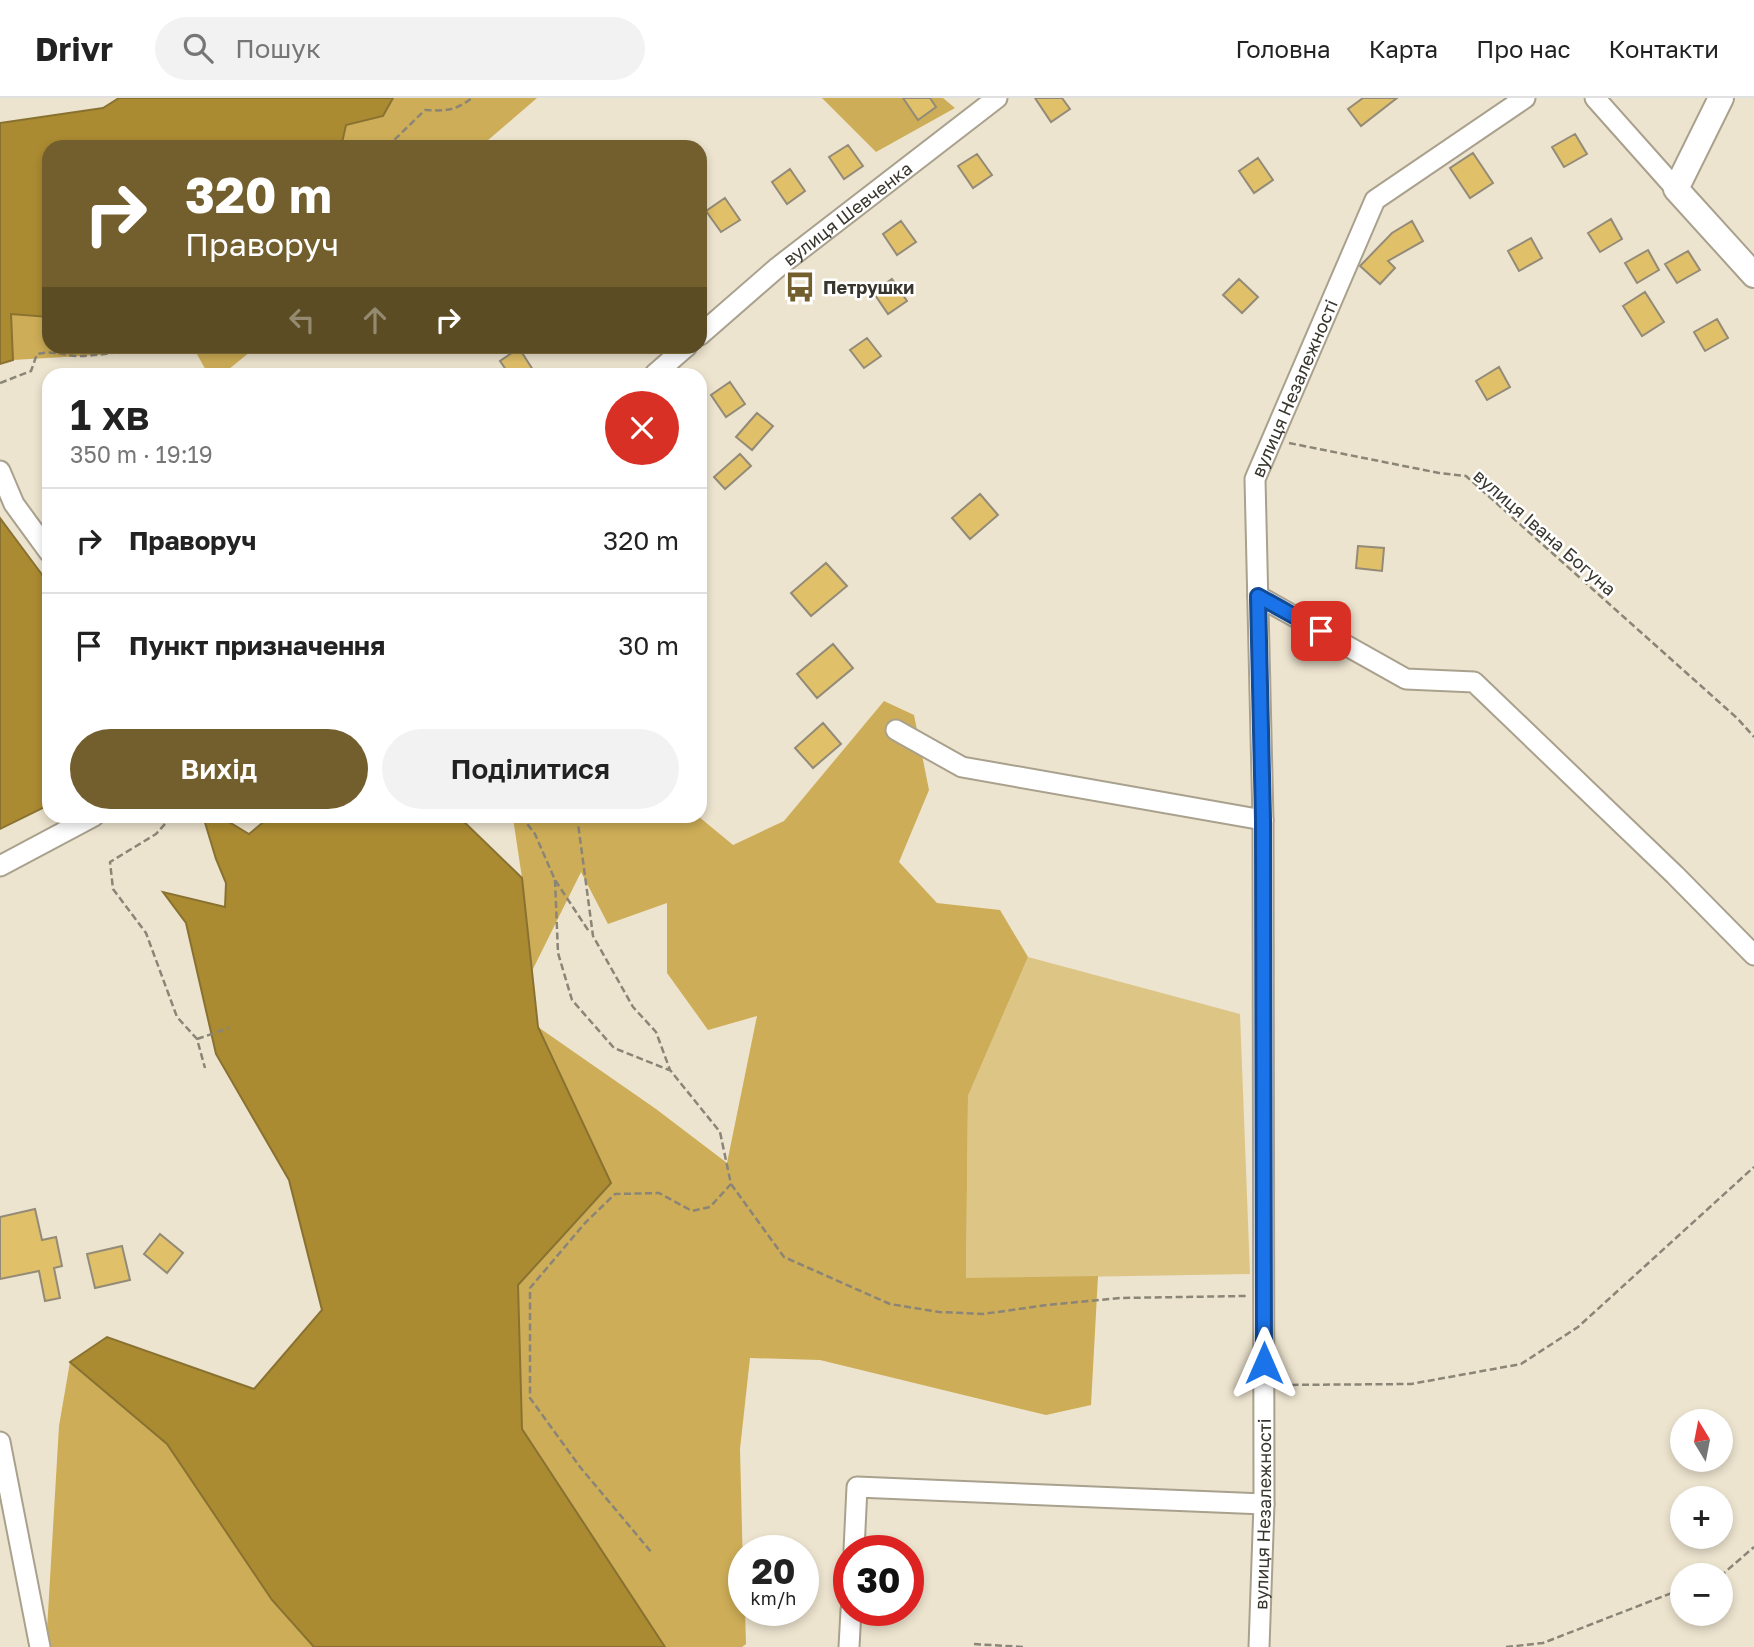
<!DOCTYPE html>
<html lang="uk">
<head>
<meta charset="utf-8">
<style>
  :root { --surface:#fff; --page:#f2f2f2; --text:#222; --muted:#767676; --line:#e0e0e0; --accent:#725f2d }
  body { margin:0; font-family:"Golos Text",sans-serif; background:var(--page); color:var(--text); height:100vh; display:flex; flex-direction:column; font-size:26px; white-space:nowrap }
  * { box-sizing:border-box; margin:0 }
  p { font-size:23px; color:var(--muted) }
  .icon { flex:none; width:38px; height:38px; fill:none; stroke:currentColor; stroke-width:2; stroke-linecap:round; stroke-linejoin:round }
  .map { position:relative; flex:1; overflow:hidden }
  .drawer { position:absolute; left:42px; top:270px; width:665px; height:455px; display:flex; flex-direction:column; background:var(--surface); border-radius:21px; box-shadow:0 4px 10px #0003 }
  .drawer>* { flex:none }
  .hud { position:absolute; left:42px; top:42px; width:665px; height:214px; border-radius:21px; box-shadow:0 4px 10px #0003; background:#725f2d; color:#fff; overflow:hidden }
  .needle { width:46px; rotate:350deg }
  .fabs { position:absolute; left:1670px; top:1311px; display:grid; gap:14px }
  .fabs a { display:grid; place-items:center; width:63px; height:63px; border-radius:50%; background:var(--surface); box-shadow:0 4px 10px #0003; font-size:35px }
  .speed { position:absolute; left:728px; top:1437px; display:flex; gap:14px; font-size:35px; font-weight:700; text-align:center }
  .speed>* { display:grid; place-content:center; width:91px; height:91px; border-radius:50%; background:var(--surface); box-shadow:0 4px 10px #0003; line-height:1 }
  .speed small { font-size:18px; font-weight:400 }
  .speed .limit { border:10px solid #d22; background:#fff; color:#111 }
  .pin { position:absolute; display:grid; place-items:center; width:60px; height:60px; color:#fff; margin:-30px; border-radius:14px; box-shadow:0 4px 10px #0006 }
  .me { position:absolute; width:77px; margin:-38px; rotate:0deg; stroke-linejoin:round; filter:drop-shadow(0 0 5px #0008) }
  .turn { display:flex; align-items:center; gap:24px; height:147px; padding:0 28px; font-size:32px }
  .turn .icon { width:91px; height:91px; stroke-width:2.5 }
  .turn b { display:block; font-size:49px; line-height:60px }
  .lanes { display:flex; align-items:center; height:66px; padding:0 28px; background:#0003; justify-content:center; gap:35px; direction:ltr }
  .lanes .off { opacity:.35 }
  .round { display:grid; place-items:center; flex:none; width:74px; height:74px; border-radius:37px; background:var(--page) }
  .head { display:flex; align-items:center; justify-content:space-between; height:119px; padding:0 28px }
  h1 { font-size:42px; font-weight:600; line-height:52px }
  .primary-button { display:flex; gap:14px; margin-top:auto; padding:14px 28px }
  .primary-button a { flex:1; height:80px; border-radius:42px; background:var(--accent); color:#fff; font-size:28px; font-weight:600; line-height:80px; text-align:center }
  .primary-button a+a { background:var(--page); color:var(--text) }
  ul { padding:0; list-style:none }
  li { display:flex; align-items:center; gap:21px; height:105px; padding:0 28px; border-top:2px solid var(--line) }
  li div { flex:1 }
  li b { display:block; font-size:26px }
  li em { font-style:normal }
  header { display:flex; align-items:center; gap:42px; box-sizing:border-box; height:98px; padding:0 35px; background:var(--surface); border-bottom:2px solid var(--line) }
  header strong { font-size:33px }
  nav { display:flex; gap:38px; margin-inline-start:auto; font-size:24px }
  .search { width:490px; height:63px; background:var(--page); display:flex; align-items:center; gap:18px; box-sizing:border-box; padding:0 24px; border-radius:38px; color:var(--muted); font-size:26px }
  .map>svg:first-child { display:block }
  .green { fill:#ddc586 }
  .forest { fill:#cdad57 }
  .water { fill:#ab8b32; stroke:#897231; stroke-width:2 }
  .building { fill:#e1c06a; stroke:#938b77; stroke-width:2 }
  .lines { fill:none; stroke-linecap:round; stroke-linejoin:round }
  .minor-casing { stroke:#a9a18d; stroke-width:23 }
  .tertiary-casing { stroke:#a9a18d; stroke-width:28 }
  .path { stroke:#8b8577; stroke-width:2.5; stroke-dasharray:7 3.5; stroke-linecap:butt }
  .minor { stroke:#fff; stroke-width:19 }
  .tertiary { stroke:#fff; stroke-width:24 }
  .route-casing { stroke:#114b97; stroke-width:18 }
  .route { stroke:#1a73e8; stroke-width:12 }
  .labels { text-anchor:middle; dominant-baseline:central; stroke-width:5; stroke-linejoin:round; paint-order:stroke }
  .street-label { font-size:18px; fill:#39362e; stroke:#fff }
  .poi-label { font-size:18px; font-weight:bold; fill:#39362e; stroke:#fff; text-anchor:start }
</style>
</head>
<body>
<header>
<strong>Drivr</strong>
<div class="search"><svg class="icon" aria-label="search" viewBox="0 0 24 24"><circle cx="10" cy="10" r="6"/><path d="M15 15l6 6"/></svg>Пошук</div>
<nav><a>Головна</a><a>Карта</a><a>Про нас</a><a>Контакти</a></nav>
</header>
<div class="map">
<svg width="1754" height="1549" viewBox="0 0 1754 1549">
  <rect width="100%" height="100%" fill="#ede4cf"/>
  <path class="green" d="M1028 859 1240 916 1250 1176 966 1181 968 998Z"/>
  <path class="forest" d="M393 0H537L480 49H341L345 27 383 18Z
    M822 0H943L955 10 876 54Z
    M11 216 49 219V248L121 249 119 254 98 257 13 262Z
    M193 249H256L223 276H208Z
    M884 603 914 617 929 692 899 764 937 805 1000 812 1028 859 968 998 966 1180 1098 1178 1091 1307 1046 1317 820 1262 750 1260 740 1351 744 1512H745L746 1546 742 1549H665L522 1331 518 1187 610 1085 538 929 656 1011 727 1065 757 918 708 932 667 875V805L608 826 581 774 532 873 522 780 513 720 514 718H698L733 747 784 723Z
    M70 1264 167 1346 272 1502 314 1549H46L59 1328Z"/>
  <path class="water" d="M119 0H393L383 18 346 27 341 49H49V219L11 216 13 262 0 266V25L103 10Z
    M0 420 49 486V707L0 731Z
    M203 718H219L249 736 271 718H458L522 780 538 929 611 1085 518 1187 522 1331 665 1549H314L272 1502 167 1346 70 1264 107 1239 254 1291 322 1212 289 1082 216 956 186 825 163 794 225 809 226 785 216 761Z"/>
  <path class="building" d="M903 0H930L936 9 918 22Z
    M1035 0H1062L1070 11 1051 24Z
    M1363 0H1397L1361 28 1348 11Z
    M1575 36 1587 56 1564 69 1552 49Z
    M848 47 863 68 844 81 829 59Z
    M1473 55 1493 85 1470 100 1450 70Z
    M977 56 992 77 973 90 958 68Z
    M1258 60 1273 82 1254 95 1239 73Z
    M790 71 805 93 787 106 772 84Z
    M725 100 740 122 721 134 706 113Z
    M1611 121 1622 141 1600 154 1588 135Z
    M901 123 916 144 897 157 883 136Z
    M1412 123 1423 143 1388 163 1395 170 1380 186 1360 168 1392 135Z
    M1531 140 1542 160 1519 173 1508 153Z
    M1648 152 1659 172 1637 185 1625 165Z
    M1688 153 1700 172 1677 185 1665 166Z
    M892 181 907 203 888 216 873 194Z
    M1239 181 1258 199 1242 215 1223 197Z
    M1645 194 1664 224 1642 238 1623 208Z
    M1717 221 1728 240 1705 253 1694 234Z
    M867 240 881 258 864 270 850 252Z
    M519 250 533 272 527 276H509L500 263Z
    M1499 269 1510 289 1487 302 1476 283Z
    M730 284 745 306 726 319 711 297Z
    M757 315 773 328 752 352 736 339Z
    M740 356 751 368 725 391 714 379Z
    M980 396 998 417 970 441 952 420Z
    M1358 448 1384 450 1382 473 1356 470Z
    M826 465 847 488 811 518 791 495Z
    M833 546 853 570 817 600 797 576Z
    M823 625 841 646 813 670 795 650Z
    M35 1111 42 1142 56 1139 62 1168 54 1170 60 1200 45 1203 39 1173 0 1181V1119Z
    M160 1136 183 1155 167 1175 144 1156Z
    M122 1148 130 1182 95 1190 87 1156Z"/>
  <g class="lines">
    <g class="minor-casing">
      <g id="minor">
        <path d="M1595 0 1676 91"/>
        <path id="s1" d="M700 237 778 169 997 0"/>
        <path d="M655 276 687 248"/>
        <path d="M0 373 14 406 49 454"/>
        <path d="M1258 498 1406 581 1474 584 1675 777 1754 857"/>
        <path d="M896 632 962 669 1263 722"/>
        <path d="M0 768 94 718"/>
        <path d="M0 1344 40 1549"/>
        <path d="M854 1452 857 1389 1264 1406"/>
        <path d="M849 1549 851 1512"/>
        <path id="s2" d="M1259 1549 1264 1406 1263 722 1255 381 1375 102 1525 0"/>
      </g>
    </g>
    <g class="tertiary-casing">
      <path id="tertiary" d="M1721 0 1676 91 1754 177"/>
    </g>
    <path class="path" d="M387 49 425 12C446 13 455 13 472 0
      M152 248 159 255 169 248
      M0 285 31 273 37 256C54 252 61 257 77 258 91 258 105 256 119 254L121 248
      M1289 345 1439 375 1466 378 1738 621 1754 639
      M172 718 156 736 110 764 113 791 146 835 177 919 197 941 205 970
      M521 718 535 736 555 782 590 835
      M577 718 593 838 633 909 656 934 670 972 720 1034 731 1086 710 1109 692 1113 659 1095 615 1096 585 1125 530 1190V1300L580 1369 652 1455
      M555 782 558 855 572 902 614 950 669 972
      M197 941 229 930
      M731 1086 784 1159 890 1206 939 1214 983 1216 1047 1207 1120 1200 1246 1198
      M1281 1287 1411 1286 1521 1266 1578 1229 1754 1069
      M1719 1477 1724 1475 1754 1449
      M974 1546 1023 1549
      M1506 1549 1543 1545 1682 1491"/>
    <use href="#minor" class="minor"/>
    <use href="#tertiary" class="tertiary"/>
  </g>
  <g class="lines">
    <g class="route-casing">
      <path id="route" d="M1264 1265 1263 722 1258 498 1321 533"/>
    </g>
    <use href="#route" class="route"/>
  </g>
  <defs>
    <g id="bus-bare" transform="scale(2.415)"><path d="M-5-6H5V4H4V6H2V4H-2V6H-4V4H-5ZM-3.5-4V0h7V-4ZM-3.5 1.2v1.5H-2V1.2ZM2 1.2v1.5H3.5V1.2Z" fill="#725f2d" stroke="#fff" stroke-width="2.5" paint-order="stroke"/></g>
  </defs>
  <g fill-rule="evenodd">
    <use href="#bus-bare" x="800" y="189"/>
  </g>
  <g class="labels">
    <g class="street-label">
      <text stroke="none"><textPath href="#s1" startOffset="191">вулиця Шевченка</textPath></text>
      <text stroke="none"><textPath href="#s2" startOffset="1267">вулиця Незалежності</textPath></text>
      <text transform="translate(1545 434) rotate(41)">вулиця Івана Богуна</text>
      <text stroke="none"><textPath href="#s2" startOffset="133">вулиця Незалежності</textPath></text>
    </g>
    <g class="poi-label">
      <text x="823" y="189">Петрушки</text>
    </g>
  </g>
</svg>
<div class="fabs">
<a><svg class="needle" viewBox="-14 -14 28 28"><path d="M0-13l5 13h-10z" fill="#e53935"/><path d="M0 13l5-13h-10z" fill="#767676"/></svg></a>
<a>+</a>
<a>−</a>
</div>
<div class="speed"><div>20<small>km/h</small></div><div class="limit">30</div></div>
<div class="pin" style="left:1321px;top:533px;background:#d93025"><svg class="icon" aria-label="arrive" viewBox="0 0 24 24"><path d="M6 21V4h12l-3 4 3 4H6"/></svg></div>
<svg class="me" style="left:1264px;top:1265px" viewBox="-20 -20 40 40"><path d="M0-17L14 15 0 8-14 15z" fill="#1a73e8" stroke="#fff" stroke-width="4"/></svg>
<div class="hud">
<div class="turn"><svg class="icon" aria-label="right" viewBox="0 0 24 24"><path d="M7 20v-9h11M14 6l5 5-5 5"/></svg><div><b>320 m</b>Праворуч</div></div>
<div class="lanes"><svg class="icon off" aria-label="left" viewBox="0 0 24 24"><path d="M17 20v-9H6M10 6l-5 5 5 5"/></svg><svg class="icon off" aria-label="ahead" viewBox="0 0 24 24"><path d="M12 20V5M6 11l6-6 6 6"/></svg><svg class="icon" aria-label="right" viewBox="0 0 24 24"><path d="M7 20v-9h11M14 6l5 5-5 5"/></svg></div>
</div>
<section class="drawer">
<div class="head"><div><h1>1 хв</h1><p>350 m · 19:19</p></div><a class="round" style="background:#d93025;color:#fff"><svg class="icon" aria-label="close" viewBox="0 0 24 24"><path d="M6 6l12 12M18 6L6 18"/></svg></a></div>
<ul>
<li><svg class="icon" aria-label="right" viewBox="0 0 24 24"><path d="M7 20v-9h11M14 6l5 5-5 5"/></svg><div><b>Праворуч</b></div><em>320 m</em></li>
<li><svg class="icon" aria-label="arrive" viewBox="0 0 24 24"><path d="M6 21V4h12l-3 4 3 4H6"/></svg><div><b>Пункт призначення</b></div><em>30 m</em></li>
</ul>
<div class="primary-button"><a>Вихід</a><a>Поділитися</a></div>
</section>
</div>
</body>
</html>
